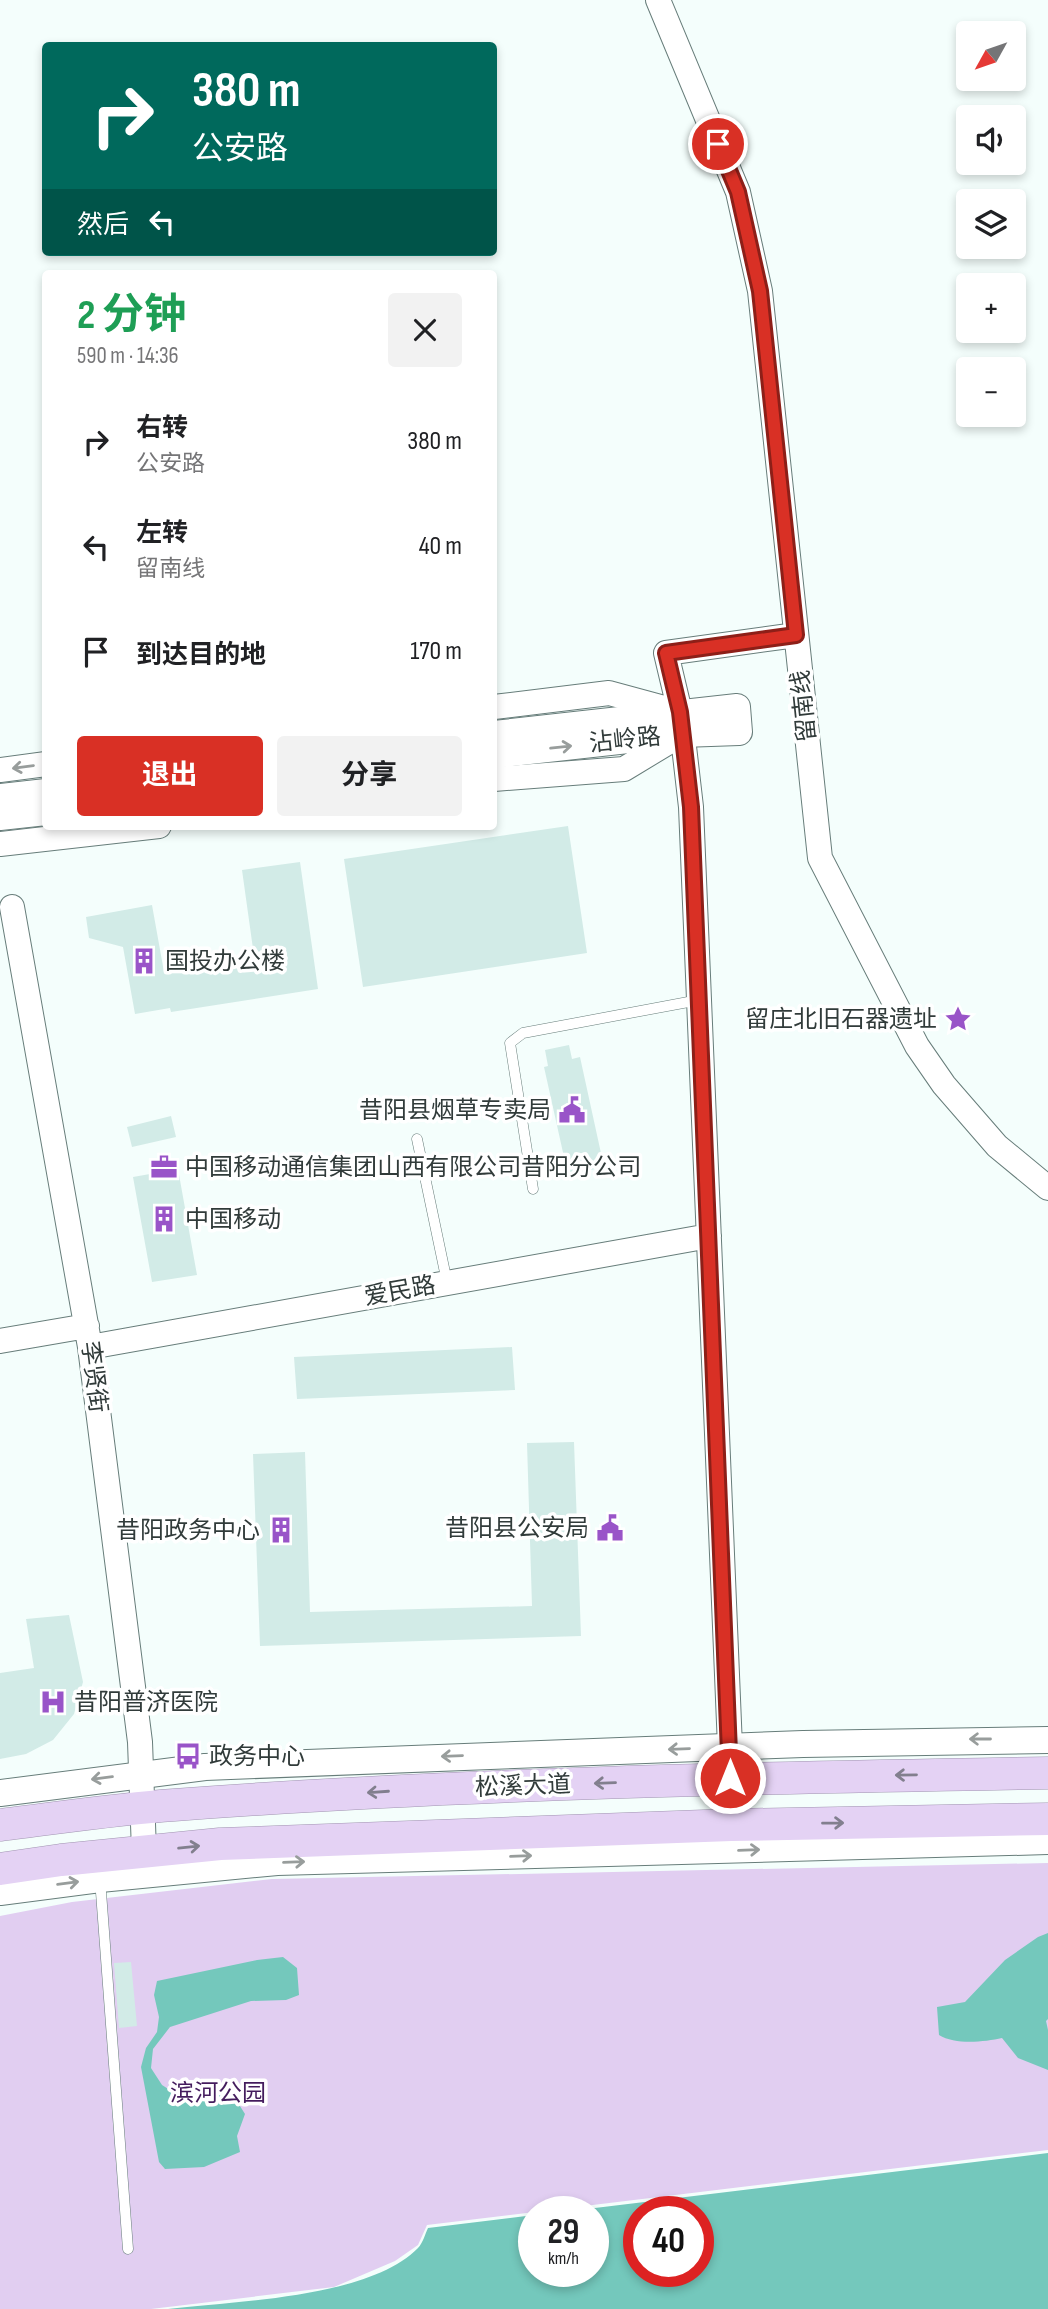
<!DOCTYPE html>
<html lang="zh">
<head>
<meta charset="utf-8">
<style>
  :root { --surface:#fff; --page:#f2f2f2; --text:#202124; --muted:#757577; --accent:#d93025 }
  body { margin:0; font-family:"Sofia Sans Condensed","Noto Sans SC",sans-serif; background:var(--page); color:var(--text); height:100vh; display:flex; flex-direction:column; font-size:26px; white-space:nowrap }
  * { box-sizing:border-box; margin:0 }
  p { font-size:23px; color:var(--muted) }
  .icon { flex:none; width:38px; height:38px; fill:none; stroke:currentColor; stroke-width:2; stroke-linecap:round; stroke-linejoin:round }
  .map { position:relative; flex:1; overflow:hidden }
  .drawer { position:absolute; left:42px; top:270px; width:455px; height:560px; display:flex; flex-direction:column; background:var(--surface); border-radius:7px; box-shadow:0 4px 10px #0003 }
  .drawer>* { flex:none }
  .hud { position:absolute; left:42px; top:42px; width:455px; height:214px; border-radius:7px; box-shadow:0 4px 10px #0003; background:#00695c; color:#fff; overflow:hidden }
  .needle { width:46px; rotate:230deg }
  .buttons { position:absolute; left:956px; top:21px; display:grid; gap:14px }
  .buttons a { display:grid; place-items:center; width:70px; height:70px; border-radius:7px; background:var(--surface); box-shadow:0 4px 10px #0003; font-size:35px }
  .speed { position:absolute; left:518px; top:2196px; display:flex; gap:14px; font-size:35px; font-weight:700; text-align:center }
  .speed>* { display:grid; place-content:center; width:91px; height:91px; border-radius:50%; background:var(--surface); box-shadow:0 4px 10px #0003; line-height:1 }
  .speed small { font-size:18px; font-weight:400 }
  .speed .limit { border:10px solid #d22; background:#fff; color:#111 }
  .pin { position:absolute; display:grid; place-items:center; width:60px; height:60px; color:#fff; margin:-30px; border:4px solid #fff; border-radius:50%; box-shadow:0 2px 7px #0007 }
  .me { position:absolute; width:77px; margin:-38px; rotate:0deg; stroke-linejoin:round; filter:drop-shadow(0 0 5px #0008) }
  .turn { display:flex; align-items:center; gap:24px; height:147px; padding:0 35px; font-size:32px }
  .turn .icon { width:91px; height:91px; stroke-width:2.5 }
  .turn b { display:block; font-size:49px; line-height:60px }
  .then { display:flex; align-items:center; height:66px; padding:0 35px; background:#0003; gap:14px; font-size:26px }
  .round { display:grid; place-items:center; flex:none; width:74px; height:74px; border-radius:7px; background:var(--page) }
  .overview { display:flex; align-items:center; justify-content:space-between; height:119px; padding:0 35px }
  h1 { font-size:42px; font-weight:700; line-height:52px; color:#1e9e55 }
  .cta { display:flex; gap:14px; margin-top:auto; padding:14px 35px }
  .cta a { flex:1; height:80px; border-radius:7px; background:var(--accent); color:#fff; font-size:28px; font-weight:700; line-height:80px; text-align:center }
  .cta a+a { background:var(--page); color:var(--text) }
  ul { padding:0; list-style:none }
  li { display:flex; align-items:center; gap:21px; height:105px; padding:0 35px }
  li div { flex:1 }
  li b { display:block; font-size:26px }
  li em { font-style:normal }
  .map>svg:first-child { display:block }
  .green { fill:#e1cef1 }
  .water { fill:#74c8bc; fill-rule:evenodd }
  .building { fill:#d2ebe7 }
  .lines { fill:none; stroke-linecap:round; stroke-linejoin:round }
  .service-casing { stroke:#677d7a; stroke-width:11 }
  .tertiary-casing { stroke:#677d7a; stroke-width:26 }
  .secondary-casing { stroke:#677d7a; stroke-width:28 }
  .trunk-casing { stroke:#a195b1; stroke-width:33 }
  .service { stroke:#fff; stroke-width:10 }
  .tertiary { stroke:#fff; stroke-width:24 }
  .secondary { stroke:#fff; stroke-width:26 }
  .trunk { stroke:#e4d2f4; stroke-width:32 }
  .oneway { stroke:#989d9c }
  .oneway2 { stroke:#827f8e }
  .route-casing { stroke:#8d1f18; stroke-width:18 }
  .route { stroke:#d93025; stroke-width:12 }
  .labels { text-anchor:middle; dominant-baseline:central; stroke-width:7; stroke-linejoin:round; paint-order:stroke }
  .street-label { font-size:24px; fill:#313b3a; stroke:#fff }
  .poi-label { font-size:24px; fill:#313b3a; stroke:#fff; text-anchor:start }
  .park-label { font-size:24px; fill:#441c5d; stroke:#fff }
</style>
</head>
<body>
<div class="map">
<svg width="1048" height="2309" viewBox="0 0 1048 2309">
  <rect width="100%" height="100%" fill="#f4fefc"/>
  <path class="green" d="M1048 1863V2150L427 2225 418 2245 395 2261 334 2287 151 2309H0V1916L72 1902 272 1879Z"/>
  <path class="water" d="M1048 1933V2019L1046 2021 1048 2030V2070L1018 2058 1002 2038C984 2042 955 2045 939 2035L937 2007 965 2002 1005 1960 1038 1937Z
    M283 1957 297 1968 299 1995 286 2000 251 2001 170 2027 153 2049 151 2068 162 2085 187 2101 213 2083 228 2087 245 2114 237 2136 240 2152 204 2167 165 2169 159 2162 141 2067 146 2048 157 2032 159 2017 154 1995 157 1981 257 1960Z
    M1048 2153V2309H168C236 2301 369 2298 418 2248 423 2243 425 2234 428 2228L534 2215V2272H593V2212H562ZM639 2212H698V2272H639Z"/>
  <path class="building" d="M568 826 587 953 363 987 344 859Z
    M300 862 318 989 171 1012 170 1008 135 1014 123 947 89 938 86 917 152 905 164 972 254 956 242 870Z
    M569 1045 572 1059 580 1057 604 1167 568 1175 544 1067 548 1066 545 1050Z
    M171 1116 176 1137 132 1147 127 1127Z
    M178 1169 197 1275 152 1282 133 1177Z
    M512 1347 515 1390 297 1399 294 1357Z
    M574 1442 581 1636 260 1646 253 1454 305 1452 310 1612 532 1606 527 1443Z
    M69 1615 83 1682 74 1714 53 1740 26 1754 0 1759V1673L34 1668 26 1619Z
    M131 1962 137 2026 119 2028 114 1963Z"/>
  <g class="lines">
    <g class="service-casing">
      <path id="service" d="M417 1139 447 1282
        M533 1189 510 1043 523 1033 699 1000
        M100 1879 128 2249"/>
    </g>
    <g class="tertiary-casing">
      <path id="tertiary" d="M658 0 738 192 760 291 820 858 917 1046 944 1085 997 1146 1048 1188
        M494 707 609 693 679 712
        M0 770 46 764
        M494 779 624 769 682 734
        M0 844 159 826
        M12 907 90 1347 140 1742 144 1851
        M0 1341 87 1326
        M90 1347 709 1236
        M731 1825 730 1747 691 807 680 712 666 653 796 635"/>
    </g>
    <g class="secondary-casing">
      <path id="secondary" d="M494 734 737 707 739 732 682 734 494 755
        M0 797 46 792
        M0 817 46 812
        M0 1793 205 1767 803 1744 1048 1740
        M0 1892 100 1879 277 1862 1048 1841"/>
    </g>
    <g class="trunk-casing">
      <path id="trunk" d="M0 1825C58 1818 116 1809 174 1805 465 1783 756 1778 1048 1773
        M0 1869 61 1860 220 1844 731 1825 1048 1819"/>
    </g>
    <use href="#service" class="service"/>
    <use href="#tertiary" class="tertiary"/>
    <use href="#secondary" class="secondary"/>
    <use href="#trunk" class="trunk"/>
  </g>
  <defs><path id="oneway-shaft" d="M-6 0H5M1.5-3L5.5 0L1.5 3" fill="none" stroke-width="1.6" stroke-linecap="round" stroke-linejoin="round" transform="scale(1.75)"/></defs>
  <g class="oneway">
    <use href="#oneway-shaft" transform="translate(561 747) rotate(-6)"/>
    <use href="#oneway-shaft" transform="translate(23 767) rotate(172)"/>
    <use href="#oneway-shaft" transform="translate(980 1739) rotate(-180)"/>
    <use href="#oneway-shaft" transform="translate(679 1749) rotate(178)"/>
    <use href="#oneway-shaft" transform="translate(452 1756) rotate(178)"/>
    <use href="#oneway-shaft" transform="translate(102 1778) rotate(173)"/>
    <use href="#oneway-shaft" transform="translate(749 1850) rotate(-2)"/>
    <use href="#oneway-shaft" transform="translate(521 1856) rotate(-2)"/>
    <use href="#oneway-shaft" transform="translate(294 1862) rotate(-2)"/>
    <use href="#oneway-shaft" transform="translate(68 1883) rotate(-7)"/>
  </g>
  <g class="oneway2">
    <use href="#oneway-shaft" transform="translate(906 1775) rotate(179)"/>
    <use href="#oneway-shaft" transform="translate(605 1783) rotate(178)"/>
    <use href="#oneway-shaft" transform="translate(378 1792) rotate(176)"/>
    <use href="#oneway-shaft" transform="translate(833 1823) rotate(-1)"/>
    <use href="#oneway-shaft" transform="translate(189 1847) rotate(-6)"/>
  </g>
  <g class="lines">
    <g class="route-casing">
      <path id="route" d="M718 144 738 192 760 291 796 635 666 653 680 712 691 807 730 1778"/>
    </g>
    <use href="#route" class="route"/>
  </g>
  <defs>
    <g id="building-bare" transform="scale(2.1)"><path d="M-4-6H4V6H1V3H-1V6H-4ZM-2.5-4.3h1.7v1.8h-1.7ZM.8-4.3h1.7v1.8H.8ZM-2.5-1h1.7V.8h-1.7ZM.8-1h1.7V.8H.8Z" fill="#9954c8" stroke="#fff" stroke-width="2.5" paint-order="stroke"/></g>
    <g id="sight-bare" transform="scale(2.1)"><path d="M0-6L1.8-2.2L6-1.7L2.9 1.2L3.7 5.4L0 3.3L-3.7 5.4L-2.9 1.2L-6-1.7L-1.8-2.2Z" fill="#9954c8" stroke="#fff" stroke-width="2.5" paint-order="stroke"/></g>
    <g id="civic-bare" transform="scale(2.1)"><path d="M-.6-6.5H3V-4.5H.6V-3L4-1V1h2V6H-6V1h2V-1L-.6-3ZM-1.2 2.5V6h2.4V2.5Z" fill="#9954c8" stroke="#fff" stroke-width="2.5" paint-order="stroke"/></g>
    <g id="office-bare" transform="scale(2.1)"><path d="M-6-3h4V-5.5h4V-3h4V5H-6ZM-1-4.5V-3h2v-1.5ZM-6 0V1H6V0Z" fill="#9954c8" stroke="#fff" stroke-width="2.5" paint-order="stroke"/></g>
    <g id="hospital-bare" transform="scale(2.1)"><path d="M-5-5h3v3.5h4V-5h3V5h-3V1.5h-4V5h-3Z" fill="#9954c8" stroke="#fff" stroke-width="2.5" paint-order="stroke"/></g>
    <g id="bus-bare" transform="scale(2.1)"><path d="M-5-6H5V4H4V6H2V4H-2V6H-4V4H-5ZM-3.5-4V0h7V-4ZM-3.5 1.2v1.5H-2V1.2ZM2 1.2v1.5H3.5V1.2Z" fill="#9954c8" stroke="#fff" stroke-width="2.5" paint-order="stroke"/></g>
  </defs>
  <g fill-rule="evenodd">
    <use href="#building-bare" x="144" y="961"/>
    <use href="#sight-bare" x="958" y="1019"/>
    <use href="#civic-bare" x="572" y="1110"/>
    <use href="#office-bare" x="164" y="1167"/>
    <use href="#building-bare" x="164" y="1219"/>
    <use href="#civic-bare" x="610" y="1528"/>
    <use href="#building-bare" x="281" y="1530"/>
    <use href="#hospital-bare" x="53" y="1702"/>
    <use href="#bus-bare" x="188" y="1756"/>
  </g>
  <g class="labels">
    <g class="street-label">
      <text transform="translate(804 706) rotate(-96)">留南线</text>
      <text transform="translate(625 740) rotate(-6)">沾岭路</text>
      <text transform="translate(400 1291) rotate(-10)">爱民路</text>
      <text transform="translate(94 1377) rotate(83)">李贤街</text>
      <text transform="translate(523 1786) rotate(-2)">松溪大道</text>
    </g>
    <g class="poi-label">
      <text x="165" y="961">国投办公楼</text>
      <text x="937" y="1019" text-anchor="end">留庄北旧石器遗址</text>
      <text x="551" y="1110" text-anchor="end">昔阳县烟草专卖局</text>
      <text x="185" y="1167">中国移动通信集团山西有限公司昔阳分公司</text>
      <text x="185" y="1219">中国移动</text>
      <text x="589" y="1528" text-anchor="end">昔阳县公安局</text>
      <text x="260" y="1530" text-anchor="end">昔阳政务中心</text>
      <text x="74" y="1702">昔阳普济医院</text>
      <text x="209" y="1756">政务中心</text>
    </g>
    <g class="park-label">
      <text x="218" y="2093">滨河公园</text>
    </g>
  </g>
</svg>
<div class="buttons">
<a><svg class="needle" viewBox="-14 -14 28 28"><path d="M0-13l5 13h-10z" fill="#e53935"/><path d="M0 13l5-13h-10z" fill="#757577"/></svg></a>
<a><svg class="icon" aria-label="sound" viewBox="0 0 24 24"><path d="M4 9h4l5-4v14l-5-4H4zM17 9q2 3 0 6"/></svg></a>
<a><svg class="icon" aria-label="layers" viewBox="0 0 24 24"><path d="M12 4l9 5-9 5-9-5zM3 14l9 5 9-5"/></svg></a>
<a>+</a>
<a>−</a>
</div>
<div class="speed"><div>29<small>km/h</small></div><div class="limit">40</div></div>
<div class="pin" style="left:718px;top:144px;background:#d93025"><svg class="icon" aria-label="arrive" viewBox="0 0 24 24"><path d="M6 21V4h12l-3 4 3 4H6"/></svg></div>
<svg class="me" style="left:730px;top:1778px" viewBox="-20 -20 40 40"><circle r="17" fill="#d93025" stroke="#fff" stroke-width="3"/><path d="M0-11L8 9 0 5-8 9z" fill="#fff"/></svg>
<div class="hud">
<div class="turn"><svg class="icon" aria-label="right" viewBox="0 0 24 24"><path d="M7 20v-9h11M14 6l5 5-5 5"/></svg><div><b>380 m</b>公安路</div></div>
<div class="then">然后<svg class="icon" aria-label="left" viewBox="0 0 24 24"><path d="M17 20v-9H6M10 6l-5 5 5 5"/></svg></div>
</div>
<section class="drawer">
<div class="overview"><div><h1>2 分钟</h1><p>590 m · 14:36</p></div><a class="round"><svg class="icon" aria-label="close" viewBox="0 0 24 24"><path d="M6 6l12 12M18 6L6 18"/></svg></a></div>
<ul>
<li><svg class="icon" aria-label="right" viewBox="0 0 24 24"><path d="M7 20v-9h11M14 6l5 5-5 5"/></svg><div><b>右转</b><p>公安路</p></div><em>380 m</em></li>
<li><svg class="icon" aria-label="left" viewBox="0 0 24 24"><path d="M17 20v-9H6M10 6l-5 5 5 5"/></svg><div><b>左转</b><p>留南线</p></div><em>40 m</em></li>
<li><svg class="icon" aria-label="arrive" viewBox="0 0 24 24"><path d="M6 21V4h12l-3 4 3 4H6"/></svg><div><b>到达目的地</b></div><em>170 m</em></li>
</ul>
<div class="cta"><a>退出</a><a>分享</a></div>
</section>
</div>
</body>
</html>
